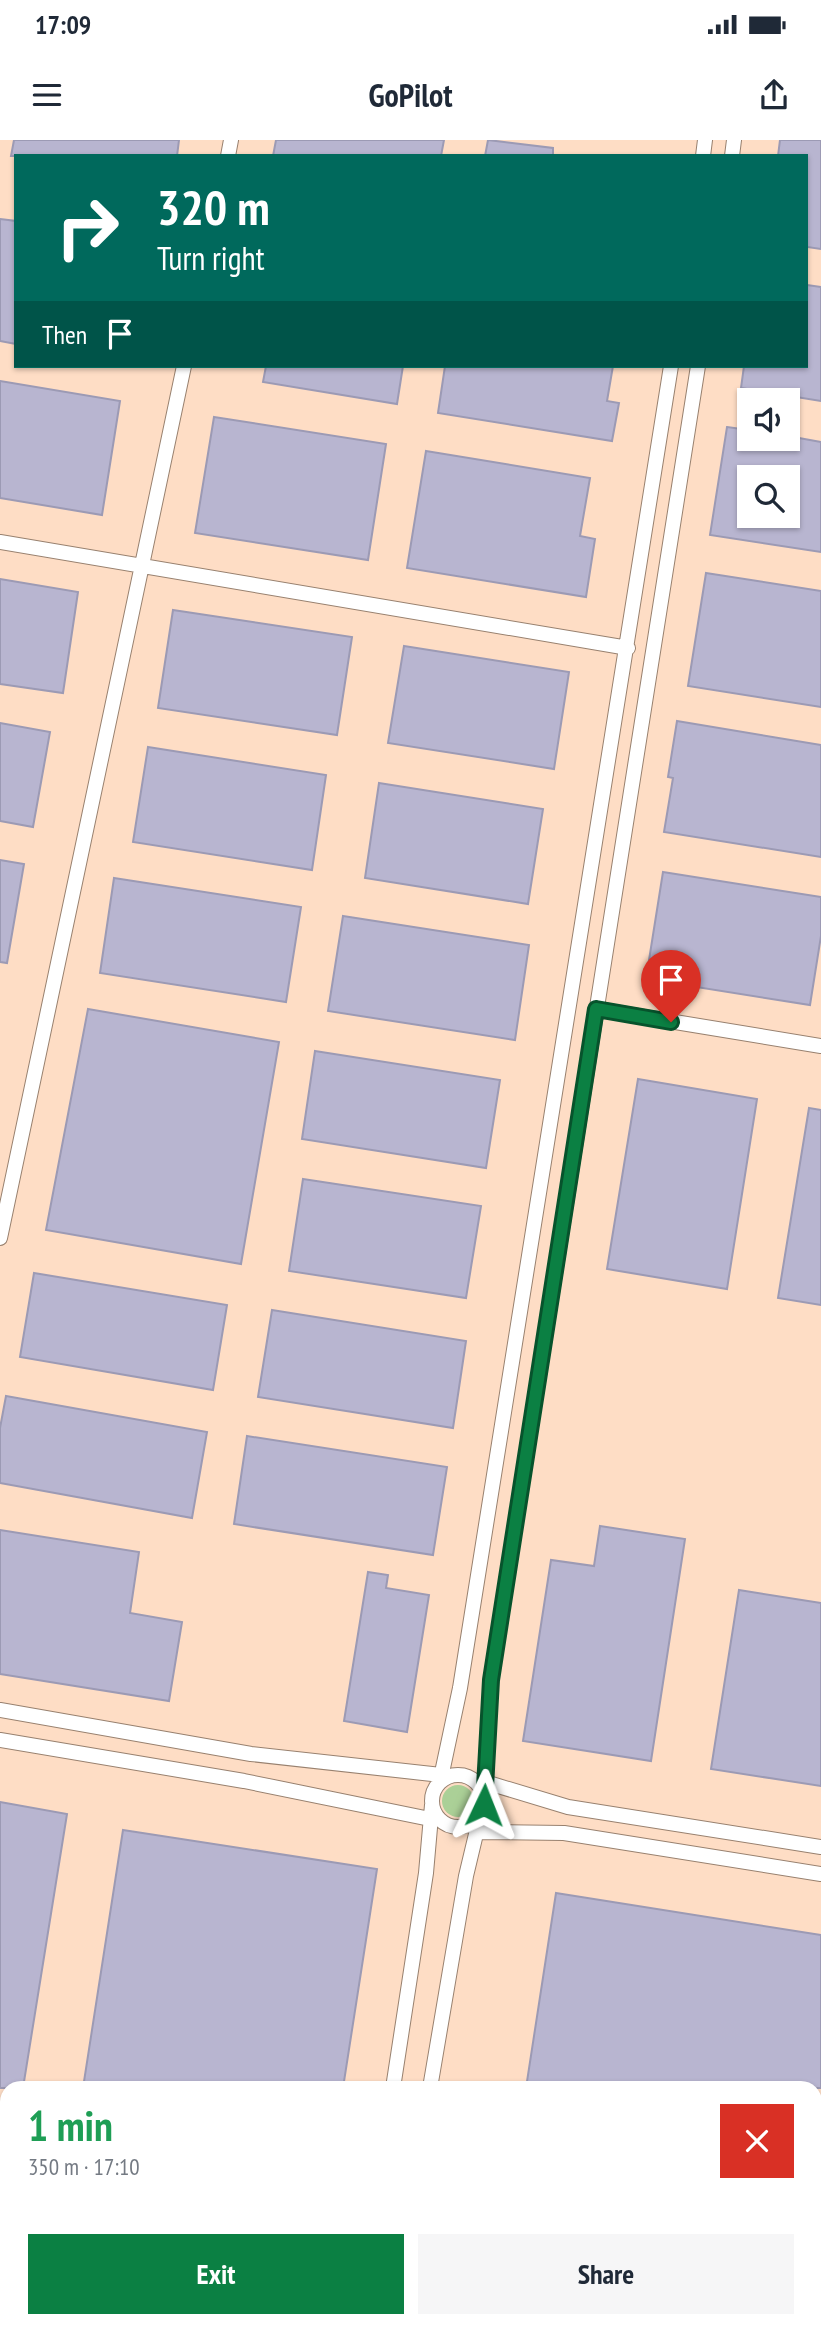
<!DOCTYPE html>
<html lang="en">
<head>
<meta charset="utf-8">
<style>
  :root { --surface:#fff; --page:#f6f6f7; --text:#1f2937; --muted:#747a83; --accent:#0b8043 }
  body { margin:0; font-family:"PT Sans Narrow",sans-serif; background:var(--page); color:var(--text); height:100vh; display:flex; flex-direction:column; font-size:26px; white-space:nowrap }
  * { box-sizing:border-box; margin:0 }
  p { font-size:23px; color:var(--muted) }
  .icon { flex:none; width:38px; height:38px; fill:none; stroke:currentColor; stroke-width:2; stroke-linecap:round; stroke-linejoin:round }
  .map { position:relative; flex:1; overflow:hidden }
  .panel { position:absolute; left:0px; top:1941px; width:822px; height:247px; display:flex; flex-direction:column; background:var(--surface); border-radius:21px 21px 0 0; box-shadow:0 2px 5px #0004 }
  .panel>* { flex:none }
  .banner { position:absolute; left:14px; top:14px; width:794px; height:214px; border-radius:0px; box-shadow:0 2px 5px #0004; background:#00695c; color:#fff; overflow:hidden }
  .fabs { position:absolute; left:737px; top:248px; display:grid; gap:14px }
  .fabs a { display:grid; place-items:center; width:63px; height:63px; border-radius:0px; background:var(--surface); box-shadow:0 2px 5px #0004; font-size:35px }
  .pin { position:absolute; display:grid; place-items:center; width:60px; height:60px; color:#fff; margin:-72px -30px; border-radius:50% 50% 50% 0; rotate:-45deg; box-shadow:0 0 7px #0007 }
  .pin .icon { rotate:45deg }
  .me { position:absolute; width:77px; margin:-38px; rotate:2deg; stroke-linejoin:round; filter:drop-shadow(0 0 5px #0008) }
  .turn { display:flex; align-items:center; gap:24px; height:147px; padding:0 28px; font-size:32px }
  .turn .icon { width:91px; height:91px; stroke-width:2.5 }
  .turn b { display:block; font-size:49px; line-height:60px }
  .then { display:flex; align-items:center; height:66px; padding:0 28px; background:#0003; gap:14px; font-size:26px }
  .round { display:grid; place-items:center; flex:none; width:74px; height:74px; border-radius:0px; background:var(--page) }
  .overview { display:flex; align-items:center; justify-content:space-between; height:119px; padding:0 28px }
  h1 { font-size:42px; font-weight:600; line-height:52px; color:#1e9e55 }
  .action { display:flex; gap:14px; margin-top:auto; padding:14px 28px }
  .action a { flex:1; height:80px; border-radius:0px; background:var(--accent); color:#fff; font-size:28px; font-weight:600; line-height:80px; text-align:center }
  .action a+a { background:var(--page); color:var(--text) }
  .status { display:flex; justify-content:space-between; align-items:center; height:49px; padding:0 35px; background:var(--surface); direction:ltr }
  .status svg { height:19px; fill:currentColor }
  header { display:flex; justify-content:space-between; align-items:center; height:91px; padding:0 28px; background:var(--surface); font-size:32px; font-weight:600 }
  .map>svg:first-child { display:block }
  .built { fill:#feddc5; fill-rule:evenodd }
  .green { fill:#abd097 }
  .building { fill:#b8b5d0; stroke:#9c9ab4; stroke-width:2; fill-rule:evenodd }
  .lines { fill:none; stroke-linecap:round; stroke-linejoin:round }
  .minor-casing { stroke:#98816f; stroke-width:16 }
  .minor { stroke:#fff; stroke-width:14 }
  .route-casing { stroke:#07532c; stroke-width:18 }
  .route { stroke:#0b8043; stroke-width:12 }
</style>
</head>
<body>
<div class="status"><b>17:09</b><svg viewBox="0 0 49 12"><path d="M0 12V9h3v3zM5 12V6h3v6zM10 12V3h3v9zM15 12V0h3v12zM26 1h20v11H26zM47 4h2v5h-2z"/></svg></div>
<header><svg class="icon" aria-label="menu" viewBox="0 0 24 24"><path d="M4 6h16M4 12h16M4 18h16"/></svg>GoPilot<svg class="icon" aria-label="share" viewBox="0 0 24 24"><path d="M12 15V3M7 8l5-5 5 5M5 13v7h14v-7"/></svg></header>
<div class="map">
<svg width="821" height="2187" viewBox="0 0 821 2187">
  <rect width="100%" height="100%" fill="#fde9d9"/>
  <path class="built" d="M0 0H821V2187H0ZM16 16H807V226H16ZM749 261H788V299H749ZM749 338H788V376H749ZM7 1948H816V2180H7Z"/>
  <path class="green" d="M442 1661a16 16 0 1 1 32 0a16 16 0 1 1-32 0Z"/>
  <path class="building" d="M14 0H179L177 16H11Z
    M276 0H444L441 16H273Z
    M488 0 553 8V16H485Z
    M780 0H821V109L807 107V16H778Z
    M0 79 16 81V204L0 201Z
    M807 145 821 147V261L741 248 744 226H807Z
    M266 226H403L397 264 263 242Z
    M445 226H613L607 261 619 263 612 301 438 273Z
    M0 241 120 261 102 375 0 358Z
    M214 277 386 304 368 420 195 393Z
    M727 287 749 290V299H788V296L821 302V412L710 395ZM749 338H788V376H749Z
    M426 311 590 338 580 396 595 399 586 457 407 428Z
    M706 433 821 451V567L688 546Z
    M0 439 78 452 63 553 0 544Z
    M173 470 352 497 337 595 158 568Z
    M404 506 569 532 554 629 388 603Z
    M677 581 821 605V717L664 692 673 638 668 637Z
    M0 583 50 592 33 687 0 681Z
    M148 607 326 635 312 730 133 702Z
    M379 643 543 669 528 764 365 738Z
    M0 720 24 724 7 823 0 822Z
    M663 732 821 757V796L810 865 646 839Z
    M114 738 301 767 286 862 100 833Z
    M343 776 529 805 515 900 328 871Z
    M88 869 279 902 241 1124 46 1090Z
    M315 911 500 940 486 1028 302 999Z
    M638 939 757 959 727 1149 607 1129Z
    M809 968 821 970V1165L778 1158Z
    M303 1039 481 1066 466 1158 289 1131Z
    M34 1133 227 1165 213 1250 20 1217Z
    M272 1170 466 1201 453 1288 258 1257Z
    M6 1256 207 1292 192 1378 0 1343V1288Z
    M247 1296 447 1327 433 1415 234 1384Z
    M600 1386 685 1399 651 1621 523 1601 551 1420 594 1426Z
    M0 1390 139 1412 130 1473 182 1482 169 1561 0 1534Z
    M368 1432 388 1435 386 1448 429 1455 407 1592 344 1581Z
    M739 1450 821 1463V1646L711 1629Z
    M0 1662 67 1674 23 1948H0Z
    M123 1690 377 1729 343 1948H83Z
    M556 1753 821 1795V1948H526Z"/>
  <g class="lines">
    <g class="minor-casing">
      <path id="minor" d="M228 16 231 0
        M703 16 705 0
        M732 16 734 0
        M0 402 628 508
        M596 869 821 906
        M0 1098 184 226
        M0 1570 251 1614 441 1635
        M0 1600 244 1641 430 1679
        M432 1661a26 26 0 1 1 52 0a26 26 0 1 1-52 0Z
        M440 1642 460 1548 671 226
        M485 1642 568 1667 821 1707
        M484 1657 491 1540 698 226
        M479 1692 564 1693 821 1734
        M393 1948 426 1733 432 1665
        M430 1948 466 1736 481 1673
        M357 2187 358 2180
        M389 2187 390 2180"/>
    </g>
    <use href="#minor" class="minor"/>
  </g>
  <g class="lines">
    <g class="route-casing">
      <path id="route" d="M484 1665 491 1540 596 869 671 882"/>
    </g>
    <use href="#route" class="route"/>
  </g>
</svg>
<div class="fabs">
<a><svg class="icon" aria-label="sound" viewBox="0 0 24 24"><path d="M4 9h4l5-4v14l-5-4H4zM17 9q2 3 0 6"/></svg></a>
<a><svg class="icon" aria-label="search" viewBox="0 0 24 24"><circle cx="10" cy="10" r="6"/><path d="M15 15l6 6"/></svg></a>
</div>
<div class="pin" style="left:671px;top:882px;background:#d93025"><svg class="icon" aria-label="arrive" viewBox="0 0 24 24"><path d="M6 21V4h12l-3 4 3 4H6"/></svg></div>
<svg class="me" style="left:484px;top:1665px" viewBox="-20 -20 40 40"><path d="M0-17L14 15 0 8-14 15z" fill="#0b8043" stroke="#fff" stroke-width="4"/></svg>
<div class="banner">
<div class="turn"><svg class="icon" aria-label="right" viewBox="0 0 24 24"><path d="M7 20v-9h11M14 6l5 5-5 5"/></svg><div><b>320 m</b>Turn right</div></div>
<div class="then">Then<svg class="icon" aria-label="arrive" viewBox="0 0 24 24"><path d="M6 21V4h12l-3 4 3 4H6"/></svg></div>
</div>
<section class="panel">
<div class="overview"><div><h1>1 min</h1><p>350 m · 17:10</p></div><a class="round" style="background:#d93025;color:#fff"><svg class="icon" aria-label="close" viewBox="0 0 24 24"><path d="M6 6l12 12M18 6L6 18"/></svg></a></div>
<div class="action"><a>Exit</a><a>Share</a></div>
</section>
</div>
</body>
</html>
